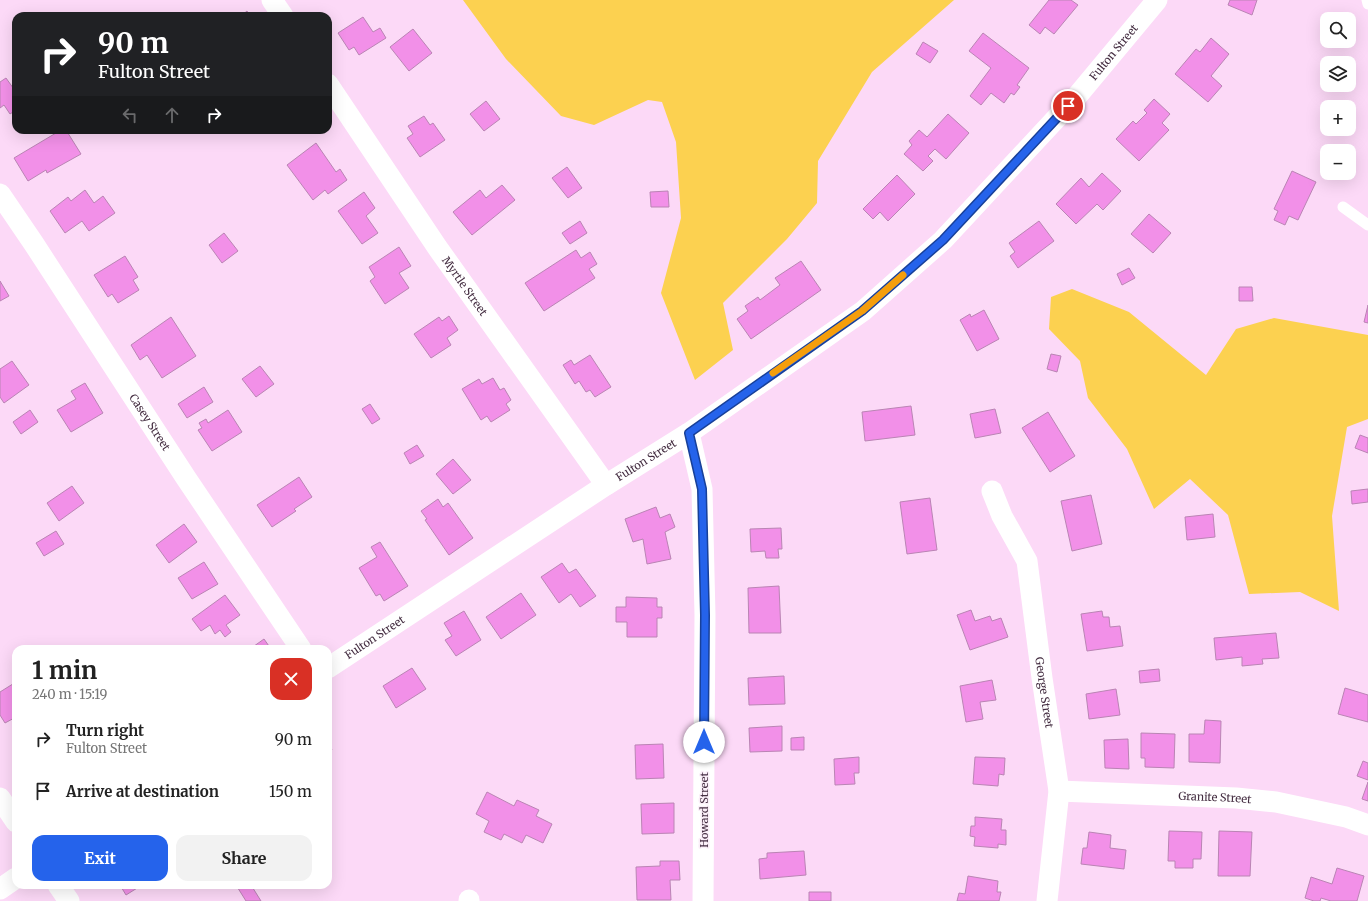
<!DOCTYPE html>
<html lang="en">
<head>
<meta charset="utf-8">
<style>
  :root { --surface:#fff; --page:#f2f2f2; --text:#222; --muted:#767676; --accent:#2563eb }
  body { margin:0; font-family:Merriweather,serif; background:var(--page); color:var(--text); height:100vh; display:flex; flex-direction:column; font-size:15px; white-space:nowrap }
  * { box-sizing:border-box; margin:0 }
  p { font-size:13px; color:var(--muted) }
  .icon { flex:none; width:22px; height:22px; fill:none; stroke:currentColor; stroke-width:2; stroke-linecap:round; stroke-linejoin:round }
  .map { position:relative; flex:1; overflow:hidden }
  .side { position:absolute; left:12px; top:645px; width:320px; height:244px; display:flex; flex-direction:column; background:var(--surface); border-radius:12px; box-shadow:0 4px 16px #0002 }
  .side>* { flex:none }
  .banner { position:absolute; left:12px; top:12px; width:320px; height:122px; border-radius:12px; box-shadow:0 4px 16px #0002; background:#202124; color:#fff; overflow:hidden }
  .fabs { position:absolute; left:1320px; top:12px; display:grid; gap:8px }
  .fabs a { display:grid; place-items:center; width:36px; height:36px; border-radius:8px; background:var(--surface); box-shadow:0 4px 16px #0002; font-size:20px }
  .pin { position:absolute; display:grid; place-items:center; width:34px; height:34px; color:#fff; margin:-17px; border:2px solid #fff; border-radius:50%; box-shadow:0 1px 4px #0007 }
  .me { position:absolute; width:44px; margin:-22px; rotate:0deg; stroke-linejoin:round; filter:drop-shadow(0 0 3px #0008) }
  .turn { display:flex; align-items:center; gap:14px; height:84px; padding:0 20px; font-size:18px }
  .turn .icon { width:52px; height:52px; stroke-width:2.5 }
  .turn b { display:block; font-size:28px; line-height:34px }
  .lanes { display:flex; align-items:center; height:38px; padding:0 20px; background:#0003; justify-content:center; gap:20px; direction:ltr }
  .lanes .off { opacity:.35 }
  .round { display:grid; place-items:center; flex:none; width:42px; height:42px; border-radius:12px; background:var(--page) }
  .head { display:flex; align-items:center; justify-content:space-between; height:68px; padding:0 20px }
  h1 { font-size:24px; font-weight:700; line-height:30px }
  .primary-button { display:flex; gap:8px; margin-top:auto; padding:8px 20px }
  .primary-button a { flex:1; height:46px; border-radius:12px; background:var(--accent); color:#fff; font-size:16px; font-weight:700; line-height:46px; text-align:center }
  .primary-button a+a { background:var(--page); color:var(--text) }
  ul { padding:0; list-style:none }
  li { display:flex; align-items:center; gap:12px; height:52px; padding:0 20px }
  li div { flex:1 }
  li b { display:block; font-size:15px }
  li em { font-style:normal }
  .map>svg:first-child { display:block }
  .green { fill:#fcd150 }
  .building { fill:#f290e8; stroke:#ba84b4 }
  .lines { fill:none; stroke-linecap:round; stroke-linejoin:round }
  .service { stroke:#fff; stroke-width:11 }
  .minor { stroke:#fff; stroke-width:21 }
  .route-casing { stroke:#184099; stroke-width:10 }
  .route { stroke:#2563eb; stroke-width:7 }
  .slow { stroke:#f59e0b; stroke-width:7 }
  .labels { text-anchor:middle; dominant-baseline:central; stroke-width:3; stroke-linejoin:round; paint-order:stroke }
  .street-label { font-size:11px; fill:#442d41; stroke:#faeef8 }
</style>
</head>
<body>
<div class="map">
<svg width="1368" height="901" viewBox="0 0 1368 901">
  <rect width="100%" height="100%" fill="#fcd9f7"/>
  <path class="green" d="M463 0H954L872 72 818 161 817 203 787 239 723 303 733 350 695 380 661 293 681 218 676 142 662 102 648 100 594 125 561 116 506 59Z
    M1072 289 1129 312 1206 375 1236 329 1274 318 1368 335V419L1347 427 1332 516 1339 611 1300 592 1249 594 1228 515 1190 479 1154 509 1127 449 1088 398 1080 361 1049 329 1051 297Z"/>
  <path class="building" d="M1049 0H1071L1078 5 1054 34 1045 27 1040 34 1029 25Z
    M1230 0H1257L1252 15 1228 5Z
    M247 11 250 16H241Z
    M363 17 373 32 380 28 386 38 359 55 354 47 349 50 338 33Z
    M413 29 432 53 409 71 390 47Z
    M983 33 1029 68 1017 85 1020 87 1014 95 1011 93 1004 103 991 93 981 105 970 96 991 68 969 51Z
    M1211 38 1229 54 1211 76 1222 86 1208 102 1175 74 1196 49 1200 52Z
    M923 42 938 51 930 63 916 54Z
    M6 78 16 92V110L10 114 4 105 0 108V82Z
    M1154 99 1170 114 1162 123 1169 130 1139 161 1116 139 1133 121 1136 124 1147 113 1144 110Z
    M486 101 500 119 484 131 470 114Z
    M948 114 969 133 946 159 935 149 928 156 933 161 923 171 904 154 912 145 909 141 919 130 927 137Z
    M424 116 430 125 433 123 445 140 420 157 407 138 413 134 408 126Z
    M61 130H66L81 154 47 173 46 170 28 181 14 158Z
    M316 143 336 172 340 169 347 180 328 194 325 190 313 200 287 165Z
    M567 167 582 188 568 198 552 178Z
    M1292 171 1316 182 1298 220 1289 216 1285 225 1274 220 1278 211 1274 209Z
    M1102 173 1121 191 1103 210 1097 204 1076 224 1056 204 1081 178 1089 187Z
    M897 175 915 194 888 221 880 212 873 219 863 209Z
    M502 185 515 200 472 235 453 212 480 190 486 198Z
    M85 190 94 203 103 196 115 213 89 231 82 221 65 233 50 211 68 197 71 201Z
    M668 191 669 207H651L650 192Z
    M364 192 375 208 366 216 378 233 362 244 338 211Z
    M1149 214 1171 233 1153 253 1131 234Z
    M580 221 587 233 570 244 562 233Z
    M1039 221 1054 241 1018 268 1010 256 1015 252 1009 243Z
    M224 233 238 251 222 263 209 245Z
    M399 247 411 266 399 273 409 288 385 304 370 281 375 277 369 267Z
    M576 250 581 258 590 252 597 264 589 269 595 278 544 311 525 283Z
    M125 256 138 277 133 280 139 290 118 303 112 294 108 297 94 275Z
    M801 261 821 290 751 339 737 319 748 311 745 306 758 297 760 300 780 285 775 278Z
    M1129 268 1135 278 1122 285 1117 274Z
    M0 281 9 296 0 301Z
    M1239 287H1252L1253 301H1239Z
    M1368 305V323L1364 322Z
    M984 310 999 339 977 351 960 320 970 314 971 317Z
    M449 316 458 330 447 338 451 345 431 358 414 334 439 317 442 321Z
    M171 317 196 356 162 378 147 355 140 360 131 345Z
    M1051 354 1061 356 1057 372 1047 369Z
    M590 355 611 387 595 397 590 390 586 392 579 381 575 384 563 365 571 360 574 365Z
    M12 361 29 385 4 403 0 397V369Z
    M260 366 274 384 256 397 242 379Z
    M493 378 500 390 504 388 511 400 506 404 510 410 491 422 487 416 481 420 462 389 479 379 482 384Z
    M85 383 103 413 71 432 57 410 76 399 71 391Z
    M204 387 213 402 187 418 178 404Z
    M370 404 380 419 372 424 362 409Z
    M911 406 915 435 865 441 862 412Z
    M995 409 1001 433 975 438 970 414Z
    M30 410 38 422 21 434 13 422Z
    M228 410 242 432 212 451 198 430 202 428 199 423 206 419 208 423Z
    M1048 412 1075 456 1050 472 1022 428Z
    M1360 435 1368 438V453L1355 448Z
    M417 445 424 456 410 464 404 453Z
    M453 459 471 480 453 494 436 474Z
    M299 477 312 497 294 509 296 511 272 527 257 505Z
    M72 486 84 503 59 521 47 503Z
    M1368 489V502L1352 504 1351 491Z
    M1091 495 1102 544 1072 551 1061 501Z
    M930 498 937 550 907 554 900 502Z
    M438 499 443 507 448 503 473 538 449 555 425 520 427 519 421 511Z
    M656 507 660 518 670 514 675 527 665 532 671 559 647 564 643 539 633 542 625 519Z
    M1213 514 1215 537 1187 540 1185 517Z
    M184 524 197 542 169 563 156 545Z
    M781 528 782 549H778L779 558H766L765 551 751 552 750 529Z
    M56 531 64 544 44 556 36 543Z
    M380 542 408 586 384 601 380 594 376 596 359 568 377 557 371 547Z
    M204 562 218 584 192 599 178 578Z
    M562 563 569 573 576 569 596 596 580 607 571 594 559 603 541 577Z
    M779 586 781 633H749L748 588Z
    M521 593 536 615 501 639 486 617Z
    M225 595 240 615 226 625 231 632 225 637 220 630 215 634 210 625 201 631 192 619Z
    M626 597 657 598V607H662V618H657V637H627V622H616V607H626Z
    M971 610 975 621 990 616 992 621 1001 618 1008 637 970 650 957 615Z
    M464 611 481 640 456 656 445 640 452 636 444 623Z
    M1102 611 1103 617H1109L1110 627 1120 626 1123 646 1087 651 1081 614Z
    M1276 633 1279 658 1262 659 1263 664 1242 666V657L1216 660 1214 638Z
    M264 639 271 649H250Z
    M412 668 426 689 396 708 383 686Z
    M1159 669 1160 681 1140 683 1139 671Z
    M784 676 785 704 749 705 748 678Z
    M992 680 996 700 980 702 983 719 966 722 960 686Z
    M16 682V717L5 723 0 715V692Z
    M1345 688 1368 695V722L1338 714Z
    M1116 689 1120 715 1089 719 1086 694Z
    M1205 720 1221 721 1220 763 1189 762V734H1204Z
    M782 726V751L750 752 749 728Z
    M1141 733 1175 734 1174 768 1145 767V758H1141Z
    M804 737V750H791V738Z
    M1128 739 1129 769 1105 768 1104 740Z
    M328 743 332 750 328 752Z
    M663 744 664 778 636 779 635 745Z
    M859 757V773H854L855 784 835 785 834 759Z
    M975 757 1005 758 1004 775 999 774 998 786 973 784Z
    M1363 761 1368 763V780L1357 776Z
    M1368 782V801L1362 799Z
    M487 792 514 806 517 800 539 810 536 816 552 824 543 843 526 835 522 843 504 834 501 840 484 832 489 821 476 814Z
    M674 803V833L642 834 641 804Z
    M975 817 1002 819 1001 830H1006V845L998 844V848L974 846 975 837 970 836 971 826H975Z
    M1169 831 1202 832 1201 859H1193V868H1175V861H1168Z
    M1219 831 1252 832 1250 876H1218Z
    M1089 832 1111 835 1110 848 1126 850 1124 869 1081 864 1083 848H1087Z
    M804 851 806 875 760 879 759 859 767 858V853Z
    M660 861H679L680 880H670L671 900H637L636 867 660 866Z
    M1337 868 1364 876 1357 901H1331L1321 898 1320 901H1314L1305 898 1311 877 1332 884Z
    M968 876 998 881 997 892H1001L999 901H957L959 893 965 894Z
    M120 885H142L126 895Z
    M236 885H251L261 901H246Z
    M809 892H831V901H809Z"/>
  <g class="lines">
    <path class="service" d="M1367 0 1368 4
      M1343 207 1368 225"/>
    <g class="minor">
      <path d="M272 0 283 16"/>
      <path id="s1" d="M328 84 437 247 606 485"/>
      <path id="s2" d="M0 194 34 244 186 478 301 649"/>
      <path d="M689 433 702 489 705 615 703 901"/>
      <path id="s3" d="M992 491 1002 516 1027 561 1042 678 1059 791 1047 901"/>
      <path id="s4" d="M328 668 606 485 689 433 863 311 943 240 1078 95 1157 0"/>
      <path id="s5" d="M1059 791 1236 798 1276 802 1346 817 1368 825"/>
      <path d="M0 798 16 822"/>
      <path d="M58 885 69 901"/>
      <path d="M0 889 16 878"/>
      <path d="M469 900V901"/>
    </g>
  </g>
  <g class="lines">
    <g class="route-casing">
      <path id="route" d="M704 742 705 615 702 489 689 433 862 311 943 240 1068 106"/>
    </g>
    <use href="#route" class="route"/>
    <path class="slow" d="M773 373 862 311 903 275"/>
  </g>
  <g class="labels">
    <g class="street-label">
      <text stroke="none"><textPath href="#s4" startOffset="1004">Fulton Street</textPath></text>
      <text stroke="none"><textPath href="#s1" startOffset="244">Myrtle Street</textPath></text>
      <text stroke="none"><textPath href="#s2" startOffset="273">Casey Street</textPath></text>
      <text stroke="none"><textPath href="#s4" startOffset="380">Fulton Street</textPath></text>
      <text stroke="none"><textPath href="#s4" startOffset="56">Fulton Street</textPath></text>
      <text stroke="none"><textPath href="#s3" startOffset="211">George Street</textPath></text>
      <text stroke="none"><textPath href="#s5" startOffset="156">Granite Street</textPath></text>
      <text transform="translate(704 810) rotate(-90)">Howard Street</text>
    </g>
  </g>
</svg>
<div class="fabs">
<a><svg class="icon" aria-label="search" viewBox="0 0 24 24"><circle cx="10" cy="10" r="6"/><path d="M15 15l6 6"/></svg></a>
<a><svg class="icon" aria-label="layers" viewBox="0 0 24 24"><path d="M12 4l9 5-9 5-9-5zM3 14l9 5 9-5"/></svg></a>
<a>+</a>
<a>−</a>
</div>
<div class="pin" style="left:1068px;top:106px;background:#d93025"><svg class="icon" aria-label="arrive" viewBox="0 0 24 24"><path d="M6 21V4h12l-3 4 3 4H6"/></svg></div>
<svg class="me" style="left:704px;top:742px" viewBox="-20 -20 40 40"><circle r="19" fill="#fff"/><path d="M0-13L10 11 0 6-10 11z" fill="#2563eb"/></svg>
<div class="banner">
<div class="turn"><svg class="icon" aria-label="right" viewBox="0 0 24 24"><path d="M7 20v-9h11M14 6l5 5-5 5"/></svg><div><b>90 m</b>Fulton Street</div></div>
<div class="lanes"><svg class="icon off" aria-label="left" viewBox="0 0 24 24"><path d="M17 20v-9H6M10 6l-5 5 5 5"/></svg><svg class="icon off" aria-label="ahead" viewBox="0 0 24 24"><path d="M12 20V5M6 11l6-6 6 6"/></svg><svg class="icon" aria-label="right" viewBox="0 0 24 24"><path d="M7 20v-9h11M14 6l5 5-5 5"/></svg></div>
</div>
<section class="side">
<div class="head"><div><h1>1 min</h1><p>240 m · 15:19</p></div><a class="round" style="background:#d93025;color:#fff"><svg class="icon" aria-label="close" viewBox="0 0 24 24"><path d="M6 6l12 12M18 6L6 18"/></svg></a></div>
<ul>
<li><svg class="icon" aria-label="right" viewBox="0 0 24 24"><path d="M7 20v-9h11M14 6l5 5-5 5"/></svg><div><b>Turn right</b><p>Fulton Street</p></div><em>90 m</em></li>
<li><svg class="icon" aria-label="arrive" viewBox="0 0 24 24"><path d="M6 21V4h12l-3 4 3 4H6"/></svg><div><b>Arrive at destination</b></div><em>150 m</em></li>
</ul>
<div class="primary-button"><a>Exit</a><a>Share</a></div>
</section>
</div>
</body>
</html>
